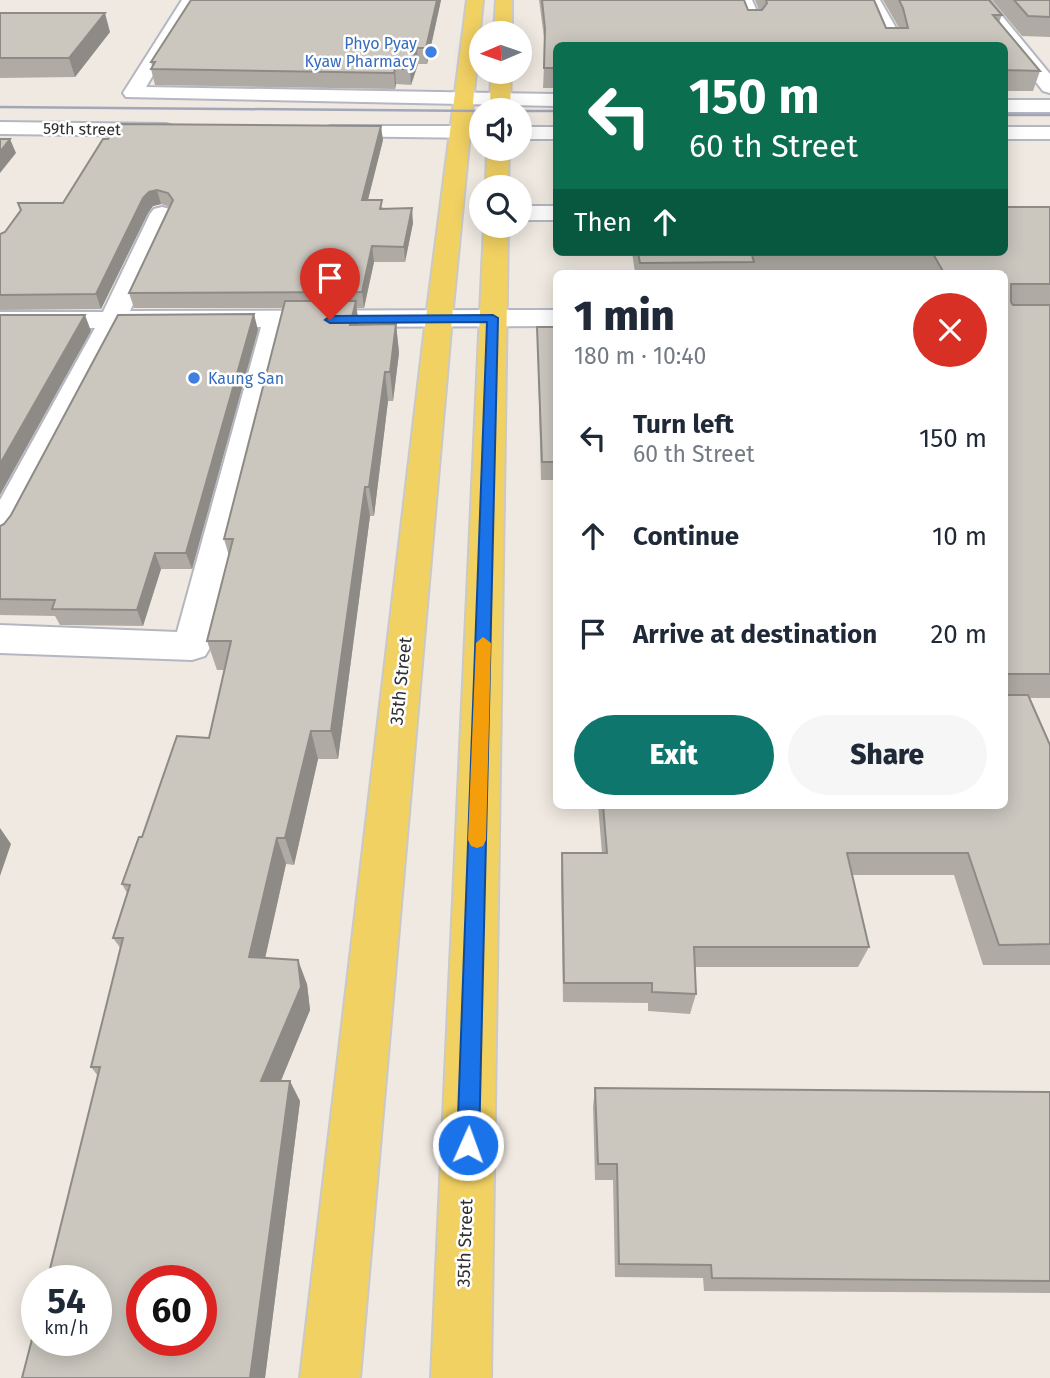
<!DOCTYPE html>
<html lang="en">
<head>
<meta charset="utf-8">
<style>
  :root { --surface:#fff; --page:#f6f6f7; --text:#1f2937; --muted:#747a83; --accent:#0f766e }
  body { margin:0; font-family:"Fira Sans",sans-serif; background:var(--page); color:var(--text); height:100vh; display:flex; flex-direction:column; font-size:26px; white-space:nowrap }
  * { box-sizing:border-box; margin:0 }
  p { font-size:23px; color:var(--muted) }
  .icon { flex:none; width:38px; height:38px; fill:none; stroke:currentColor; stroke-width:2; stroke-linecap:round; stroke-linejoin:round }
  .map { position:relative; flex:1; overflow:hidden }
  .details { position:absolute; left:553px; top:270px; width:455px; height:539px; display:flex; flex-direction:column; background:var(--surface); border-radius:10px; box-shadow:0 4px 18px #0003 }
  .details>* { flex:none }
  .top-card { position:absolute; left:553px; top:42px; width:455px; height:214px; border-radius:10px; box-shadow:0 4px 18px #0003; background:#0b6e4f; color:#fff; overflow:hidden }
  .needle { width:46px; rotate:268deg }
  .buttons { position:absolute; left:469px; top:21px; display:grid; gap:14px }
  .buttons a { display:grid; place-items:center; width:63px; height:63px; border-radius:50%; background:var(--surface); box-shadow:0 4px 18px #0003; font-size:35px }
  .speed { position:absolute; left:21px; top:1265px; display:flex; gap:14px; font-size:35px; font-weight:700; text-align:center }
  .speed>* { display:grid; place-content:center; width:91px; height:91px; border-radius:50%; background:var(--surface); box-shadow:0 4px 18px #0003; line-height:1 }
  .speed small { font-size:18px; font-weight:400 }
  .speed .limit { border:10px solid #d22; background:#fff; color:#111 }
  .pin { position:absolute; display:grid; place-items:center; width:60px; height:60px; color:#fff; margin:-72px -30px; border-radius:50% 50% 50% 0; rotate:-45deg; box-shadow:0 0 7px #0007 }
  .pin .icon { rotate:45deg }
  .me { position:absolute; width:77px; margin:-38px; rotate:2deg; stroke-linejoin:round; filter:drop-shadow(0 0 5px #0008) }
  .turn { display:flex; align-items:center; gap:24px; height:147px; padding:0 21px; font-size:32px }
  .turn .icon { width:91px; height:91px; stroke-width:2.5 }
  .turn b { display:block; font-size:49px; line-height:60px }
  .then { display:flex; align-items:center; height:66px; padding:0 21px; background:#0003; gap:14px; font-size:26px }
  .round { display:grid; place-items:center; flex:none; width:74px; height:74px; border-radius:37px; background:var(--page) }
  .summary { display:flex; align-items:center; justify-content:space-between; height:119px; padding:0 21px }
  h1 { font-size:42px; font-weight:800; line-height:52px }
  .button { display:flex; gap:14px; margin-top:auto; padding:14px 21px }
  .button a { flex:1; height:80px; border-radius:42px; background:var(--accent); color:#fff; font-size:28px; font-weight:800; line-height:80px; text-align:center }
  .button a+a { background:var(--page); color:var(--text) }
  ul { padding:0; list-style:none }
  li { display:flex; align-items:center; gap:21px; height:98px; padding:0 21px }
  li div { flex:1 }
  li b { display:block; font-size:26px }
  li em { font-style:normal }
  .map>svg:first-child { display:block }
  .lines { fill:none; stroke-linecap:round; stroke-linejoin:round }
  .minor-casing { stroke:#b4b7c1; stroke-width:4 }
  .primary-casing { stroke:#c9c9c9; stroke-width:4 }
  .minor { fill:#fff; fill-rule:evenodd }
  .primary { fill:#f2d163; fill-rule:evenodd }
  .rail { stroke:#a3a6b8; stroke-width:2.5 }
  .wall { fill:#afaba4 }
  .shaded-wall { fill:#8e8b86 }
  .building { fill:#cbc7bf; stroke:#8e8b86; stroke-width:2; fill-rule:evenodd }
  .route { fill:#1a73e8; stroke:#114b97; stroke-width:2 }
  .slow { fill:#f59e0b }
  .shop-dot { fill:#3f7fe0; stroke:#fff; stroke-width:2.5 }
  .labels { text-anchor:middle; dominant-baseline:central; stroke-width:5; stroke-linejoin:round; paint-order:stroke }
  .far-shop-label { font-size:16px; fill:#366cbe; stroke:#fff; text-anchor:end }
  .far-street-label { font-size:16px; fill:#2e2e2e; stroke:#fff }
  .street-label { font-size:18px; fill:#2e2e2e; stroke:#fff }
</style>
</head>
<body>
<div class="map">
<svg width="1050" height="1378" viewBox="0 0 1050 1378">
  <rect width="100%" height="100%" fill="#efe9e1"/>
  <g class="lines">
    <g class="minor-casing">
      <path id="minor" d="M182 0H198L146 87 556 94V106L126 97 123 93Z
        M736 0H752L762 23 759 27H747Z
        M864 0H880L896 28 901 46H883L878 28Z
        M972 0H989L1050 74V93L1043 91Z
        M1004 100H1050V112H1004Z
        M0 122 166 124 173 126 177 130 173 134 166 136 0 134Z
        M331 126H481V138L324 136 320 132 324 128Z
        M520 127H556V139H520Z
        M1004 127H1050V139H1004Z
        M520 206H556V220H520Z
        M162 207 170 209 174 214 130 311 556 310V326L288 327 211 646 205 656 192 660 0 653V625L177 632 261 327 122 328 17 530 12 538 0 541V500L95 328H0V312H103L150 214 154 209Z"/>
    </g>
    <g class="primary-casing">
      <path id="primary" d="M467 0H483L452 318 360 1378H300L426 318Z
        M496 0H512V33H494Z
        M491 72H511L510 110H490Z
        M487 149H509L508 187H486Z
        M484 226H508L491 1378H431Z"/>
    </g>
    <use href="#minor" class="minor"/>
    <use href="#primary" class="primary"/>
    <path class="rail" d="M0 107 481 111
      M520 111H556
      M1004 115H1050"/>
  </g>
  <path class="wall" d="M441 0 427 64H418L411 85 396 84 395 89 155 85 151 69 152 66 151 62Z
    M539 0H744L748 10H759L755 0H874L886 28H899L883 0H989L1002 15 999 22 1040 71 1033 91H1004V46H556V91L555 88H543L545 45Z
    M992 0H1050V37L1022 36Z
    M0 13 110 32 75 77 0 78Z
    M383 140 368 200 413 223 405 262H374L364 308H356L359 324H396L399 353 393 401H388L374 516H370L338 759H318L294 865 286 864 265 958 307 984 310 1010 281 1081 300 1101 265 1378H22L98 1076 91 1067 121 949 113 938 127 893 122 884 142 837 209 738 225 670H217L207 641 229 556 224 539 283 308H134L129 293 170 207 161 204 153 206 148 213 101 309 0 310V234L5 232 63 203Z
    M1050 207V698H1030L1050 745V965H983L954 875H852L869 947 858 967H695L696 994 690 1014 648 1011V1003L563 1002 561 875 562 853H602L598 805H1004V273H635L632 252H1004Z
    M537 327H556V480H541Z
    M258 330 192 569H161L143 626 60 625 55 616 0 615V526L4 524Z
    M595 1088 1050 1092V1293L704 1291 703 1278 615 1277 613 1180H595L593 1107Z"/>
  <path class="shaded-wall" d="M437 0H441L427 64 426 48Z
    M105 13 110 32 75 77 69 58Z
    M417 48 418 64 411 85 410 69Z
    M395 69 396 84 395 89 394 73Z
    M381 126 383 140 364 215 362 200Z
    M10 139 16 153 0 173V152Z
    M157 190 161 204 153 206 148 213 101 309 96 294 143 198 149 192Z
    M412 208 413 223 405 262 404 247Z
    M372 246 374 262 364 308 362 292Z
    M568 252H586L568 254Z
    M356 301 359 329 350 325Z
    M254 314 258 330 192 569 186 553Z
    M85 315 91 331 0 495V464Z
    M396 324 399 353 393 401 390 372Z
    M385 372 388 401 374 516 369 487Z
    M365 487 370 516 338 759 331 731Z
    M155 553 161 569 143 626 137 610Z
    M311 731 318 759 294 865 285 838Z
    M0 828 11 844 0 876Z
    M277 838 286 864 260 981 249 957Z
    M298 960 307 984 310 1010 272 1102 261 1081Z
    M290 1081 300 1101 265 1378H250Z"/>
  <path class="building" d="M191 0H437L426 48H417L410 69H395L394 73 151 69 155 62H151Z
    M542 0H744L748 10H762L767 3 766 0H874L886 28H908L903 8 899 0H989L1002 15H993L1040 71 1004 70V46H556V70L555 68H544L545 29Z
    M1014 0H1050V17L1028 16Z
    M0 13H105L69 58H0Z
    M118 124 381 126 362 200H382L380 209 412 208 404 247 372 246 362 292 129 293 173 200 168 193 157 190 149 192 143 198 96 294 0 295V234L5 232 21 210 18 203H63L103 139H108Z
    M0 139H10L0 152Z
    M1004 207H1050V284H1011V302L1013 305H1050V674H1004V273H944L932 252H1004Z
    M638 252H751L754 262 640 263Z
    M285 301H356L350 325 396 324 390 372H385L369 487H365L331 731H311L285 838H277L249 957 298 960 301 987 261 1081H290L250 1378H22L37 1320V1340H96V1281H47L100 1067H91L123 938H113L130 885 122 884 139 837H142L177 736 209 738 231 641H207L233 539H224ZM142 1281H201V1340H142Z
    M254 314 186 553H155L137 610 52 609 55 600 0 599V526L4 524 11 515 118 315Z
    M0 315H85L0 464Z
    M537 327H556V462H542Z
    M1004 695H1028L1050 745V944L999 945 968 853H847L869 947H694L696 994 652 992V983H564L562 853H607L603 805H1004Z
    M595 1088 1050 1092V1281L712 1278 711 1265 619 1264 617 1164H598Z"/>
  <path class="route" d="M493 315 498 318 479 1145 475 1153 468 1156 460 1153 457 1145 487 322 330 323 325 320 330 316Z"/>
  <path class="slow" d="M483 637 491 643 486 840 483 846 477 848 471 846 468 840 476 643Z"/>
  <g class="shop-dot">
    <circle cx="431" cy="52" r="7"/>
    <circle cx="194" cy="378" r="7"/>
  </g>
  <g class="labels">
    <g class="far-shop-label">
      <text x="417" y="43">Phyo Pyay<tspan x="417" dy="18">Kyaw Pharmacy</tspan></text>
      <text x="208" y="378" text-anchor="start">Kaung San</text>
    </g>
    <g class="far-street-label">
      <text transform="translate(82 129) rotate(1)">59th street</text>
    </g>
    <g class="street-label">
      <text transform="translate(401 681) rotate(-84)">35th Street</text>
      <text transform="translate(465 1243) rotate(-88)">35th Street</text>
    </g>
  </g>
</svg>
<div class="buttons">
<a><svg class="needle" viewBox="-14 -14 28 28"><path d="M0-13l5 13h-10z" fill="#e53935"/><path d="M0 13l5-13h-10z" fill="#747a83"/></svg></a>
<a><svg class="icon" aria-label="sound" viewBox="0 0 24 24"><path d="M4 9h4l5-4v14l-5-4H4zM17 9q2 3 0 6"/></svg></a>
<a><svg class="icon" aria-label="search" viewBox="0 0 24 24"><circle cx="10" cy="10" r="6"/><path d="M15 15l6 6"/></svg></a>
</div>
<div class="speed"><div>54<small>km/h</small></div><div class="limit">60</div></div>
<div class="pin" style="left:330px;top:320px;background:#d93025"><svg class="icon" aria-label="arrive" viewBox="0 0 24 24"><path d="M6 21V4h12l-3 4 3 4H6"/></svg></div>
<svg class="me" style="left:468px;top:1145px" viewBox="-20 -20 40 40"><circle r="17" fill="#1a73e8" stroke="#fff" stroke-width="3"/><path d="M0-11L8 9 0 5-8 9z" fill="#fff"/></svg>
<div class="top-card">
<div class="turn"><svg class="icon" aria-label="left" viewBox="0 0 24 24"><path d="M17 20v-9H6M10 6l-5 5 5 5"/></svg><div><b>150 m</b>60 th Street</div></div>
<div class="then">Then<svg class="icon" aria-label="ahead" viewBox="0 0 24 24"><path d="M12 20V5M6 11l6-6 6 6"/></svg></div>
</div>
<section class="details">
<div class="summary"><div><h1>1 min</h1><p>180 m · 10:40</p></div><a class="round" style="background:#d93025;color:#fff"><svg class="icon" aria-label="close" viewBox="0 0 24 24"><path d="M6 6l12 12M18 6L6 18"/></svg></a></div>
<ul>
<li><svg class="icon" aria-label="left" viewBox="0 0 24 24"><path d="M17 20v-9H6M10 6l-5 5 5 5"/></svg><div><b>Turn left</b><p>60 th Street</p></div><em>150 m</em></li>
<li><svg class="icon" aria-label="ahead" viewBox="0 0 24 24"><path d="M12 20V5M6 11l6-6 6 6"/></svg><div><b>Continue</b></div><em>10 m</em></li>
<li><svg class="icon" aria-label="arrive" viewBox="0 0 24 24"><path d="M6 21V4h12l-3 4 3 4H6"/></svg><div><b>Arrive at destination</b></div><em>20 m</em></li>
</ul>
<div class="button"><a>Exit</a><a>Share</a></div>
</section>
</div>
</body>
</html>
